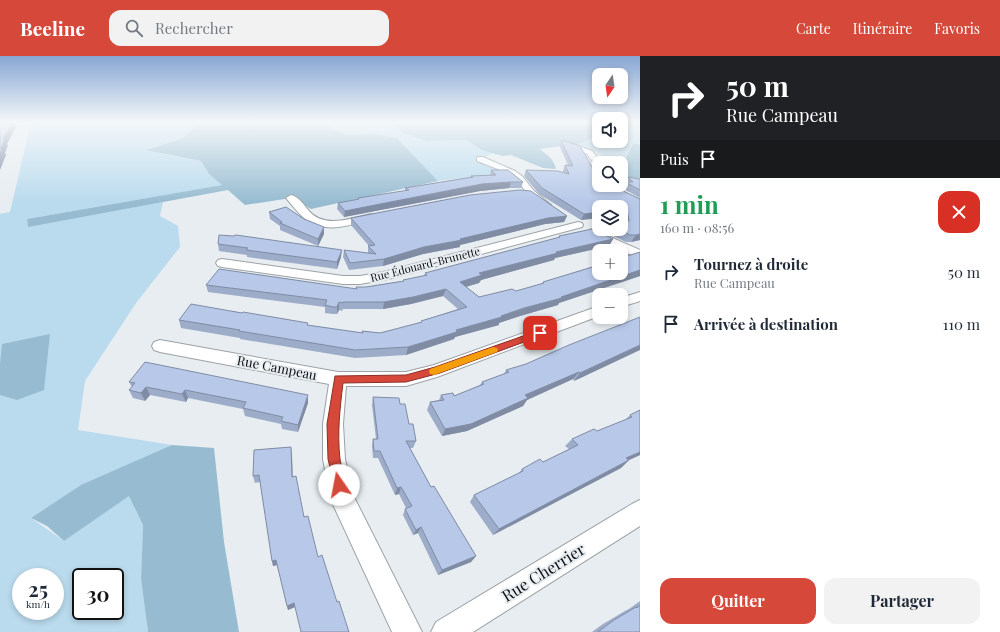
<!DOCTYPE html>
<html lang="fr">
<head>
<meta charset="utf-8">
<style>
  :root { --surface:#fff; --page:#f2f2f3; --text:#1f2937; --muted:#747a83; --accent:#d6493a }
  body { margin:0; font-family:"Playfair Display",serif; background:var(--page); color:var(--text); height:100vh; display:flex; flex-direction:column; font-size:15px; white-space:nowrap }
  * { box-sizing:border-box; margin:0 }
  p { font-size:13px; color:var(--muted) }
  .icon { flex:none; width:22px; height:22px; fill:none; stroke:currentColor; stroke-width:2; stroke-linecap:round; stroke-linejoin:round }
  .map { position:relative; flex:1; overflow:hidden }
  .details { display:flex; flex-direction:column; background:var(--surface); width:360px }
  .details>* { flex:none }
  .hud { background:#202124; color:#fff; overflow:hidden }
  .needle { width:26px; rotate:193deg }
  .tools { position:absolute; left:592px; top:12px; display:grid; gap:8px }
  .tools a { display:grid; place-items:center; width:36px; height:36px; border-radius:8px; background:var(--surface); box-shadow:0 2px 6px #0003; font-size:20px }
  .speed { position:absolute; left:12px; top:512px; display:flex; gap:8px; font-size:20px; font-weight:700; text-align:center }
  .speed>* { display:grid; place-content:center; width:52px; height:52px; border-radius:50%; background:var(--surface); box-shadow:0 2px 6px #0003; line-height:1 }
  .speed small { font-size:10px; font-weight:400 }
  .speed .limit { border:2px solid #111; border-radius:6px; background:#fff; color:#111 }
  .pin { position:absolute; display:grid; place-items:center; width:34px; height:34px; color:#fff; margin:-17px; border-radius:8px; box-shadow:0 2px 6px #0006 }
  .me { position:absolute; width:44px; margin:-22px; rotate:348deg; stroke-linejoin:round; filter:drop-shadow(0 0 3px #0008) }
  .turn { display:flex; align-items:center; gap:14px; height:84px; padding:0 20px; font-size:18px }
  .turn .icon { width:52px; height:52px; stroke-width:2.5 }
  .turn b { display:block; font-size:28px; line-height:34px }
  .then { display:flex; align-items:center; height:38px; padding:0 20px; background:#0003; gap:8px; font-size:15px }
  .round { display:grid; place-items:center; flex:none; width:42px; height:42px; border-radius:12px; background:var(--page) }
  .head { display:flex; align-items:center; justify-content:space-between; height:68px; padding:0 20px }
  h1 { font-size:24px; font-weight:700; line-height:30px; color:#1e9e55 }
  .cta { display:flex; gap:8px; margin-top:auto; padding:8px 20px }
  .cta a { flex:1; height:46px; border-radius:12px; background:var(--accent); color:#fff; font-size:16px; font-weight:700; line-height:46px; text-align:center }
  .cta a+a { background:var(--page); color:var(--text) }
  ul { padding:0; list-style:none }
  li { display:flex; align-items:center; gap:12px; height:52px; padding:0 20px }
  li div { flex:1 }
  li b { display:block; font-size:15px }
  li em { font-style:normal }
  header { display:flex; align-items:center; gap:24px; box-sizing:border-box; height:56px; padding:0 20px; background:var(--accent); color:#fff }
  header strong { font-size:19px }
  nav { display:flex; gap:22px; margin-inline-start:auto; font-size:14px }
  .search { width:280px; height:36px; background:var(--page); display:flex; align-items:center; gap:10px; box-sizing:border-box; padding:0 14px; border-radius:12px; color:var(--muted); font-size:15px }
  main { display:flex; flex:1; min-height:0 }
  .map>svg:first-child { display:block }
  .green { fill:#badbee; fill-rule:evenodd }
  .forest { fill:#97bcd1 }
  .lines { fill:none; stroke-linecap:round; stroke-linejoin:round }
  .minor-casing { stroke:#9ca2a5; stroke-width:2 }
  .minor { fill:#fff; fill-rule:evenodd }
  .wall { fill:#9dacc8 }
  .shaded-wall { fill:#808ca3 }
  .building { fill:#b7c8e9; stroke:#808ca3 }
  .route { fill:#d6493a; stroke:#8b2f26 }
  .slow { fill:#f59e0b }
  .labels { text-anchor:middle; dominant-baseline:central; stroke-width:4; stroke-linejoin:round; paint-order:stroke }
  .far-street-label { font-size:11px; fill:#0d0f10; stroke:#e7edf1 }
  .street-label { font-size:13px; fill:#0d0f10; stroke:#e7edf1 }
  .near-street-label { font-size:16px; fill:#0d0f10; stroke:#e7edf1 }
</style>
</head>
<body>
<header>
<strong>Beeline</strong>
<div class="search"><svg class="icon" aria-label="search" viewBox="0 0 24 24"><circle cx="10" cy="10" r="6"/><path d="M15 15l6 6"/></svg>Rechercher</div>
<nav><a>Carte</a><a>Itinéraire</a><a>Favoris</a></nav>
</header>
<main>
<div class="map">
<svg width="640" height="576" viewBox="0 0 640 576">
  <rect width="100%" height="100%" fill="#e7edf1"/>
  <path class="green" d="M31 66H187L197 68 183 82 147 93 168 99 201 105 209 118 223 129 27 163 28 170 163 146 160 160 178 170 180 191 136 247 85 325 78 374 172 389 31 462 64 485 129 439 143 469 141 523 148 576H0V158L10 156ZM21 521H55V555H21ZM81 521H115V555H81Z
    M320 66H393L403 77 426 85 467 84 481 94 493 97 477 104 502 117 438 125 397 82 373 78 347 79Z
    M621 66H640V89L632 87 621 112V107H605L601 99 575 87H582L599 78V85H621V74L627 72 621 70Z"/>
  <path class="forest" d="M187 66H320L347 79 373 78 397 82 438 125 311 153 291 142 245 149 228 134 28 171 27 163 222 129 209 118 201 105 146 94 183 82 197 68Z
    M393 66H599V78L582 87 540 93C547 99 554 103 556 113L543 112 511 99 503 100 481 94 467 84 426 85 403 77Z
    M633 87 640 89V123L621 120V112Z
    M50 278 44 334 17 344 0 339V308L2 288Z
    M172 389 214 392 224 486 239 576H148L141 523 143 469 129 440 64 485 47 470 31 462 81 429Z"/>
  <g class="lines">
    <g class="minor-casing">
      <path id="minor" d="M31 66 32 67 29 69 0 72V68Z
        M566 85 592 95 602 107H599V110H596L587 98 564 88 563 87Z
        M477 101H483L515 115 522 120 534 135 551 149 546 152C531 148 525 131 514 122 504 114 489 110 477 105Z
        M291 139C299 141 304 149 309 155 324 173 352 162 371 158L376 161 375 163C354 168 327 178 308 165 301 161 291 148 286 142Z
        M578 166 582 167 583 169 582 171 388 223 360 228H343L222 211 218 210 216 207 218 204 222 203 343 220H360L383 216Z
        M592 173 640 194V203L588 178 587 176Z
        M640 236V245L621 251V242Z
        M599 250V260L437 321 406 330H346L343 368 345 403 353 439 422 576H392L330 442 323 403V368L329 328 160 296 154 294 152 290 154 286 160 284 338 316H406L434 309Z
        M640 444V470L473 576H431L436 566 632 448Z"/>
    </g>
    <use href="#minor" class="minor"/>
  </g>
  <path class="wall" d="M561 84 599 129 619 133 640 143V184L631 186H626L605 176 607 173H621L624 166 623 160 599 151V162L581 164 539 138 524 120 526 114 563 117V115L565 109H568L559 89Z
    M491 114 523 126 521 132H509L480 135 344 161 337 153 338 147 354 144 358 143V142L405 135V132L470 121 471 120 490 119Z
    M628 121 640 123V142L622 132Z
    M269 156 324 178 318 190 280 174V170L270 163Z
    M567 160 564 166 545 168 460 189V191L423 198 383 210 349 214 343 201 344 194 368 197V190H369L351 169V162Z
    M559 180 613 183 609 190 555 202 554 204 481 224 479 227 466 231 479 241 516 235 542 228 543 226 640 196V220L559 247 558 249 520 260 499 267V269L455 281 454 283 406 299 355 302 240 283V282L181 272 179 264 242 257 308 269 362 277V275L380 277 421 267V265L458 253 443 240 411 248 383 253H343L342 255 339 254 337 258H333L325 257V251L208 236 206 229 356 233V231H366L403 225V224L424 220 425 217 558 182Z
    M218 188 341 201 337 213 247 201V199L219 195Z
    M635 296 574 325 573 323 527 344 523 350 467 375 442 380 427 354 430 346 439 344 441 339 454 340 480 329 482 326 504 318 506 314Z
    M129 326 308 347 298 376 282 373 281 368 245 360 243 353 188 342 186 346 150 339 145 345 133 342 129 334 132 331Z
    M373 341 400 348 416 385 413 392H410L431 431 476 500 471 506 438 519 418 477 413 479 403 459 405 453 406 452 399 438 395 439 378 402H373L372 390 373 383H376L372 349Z
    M640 354V399L629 404 621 412 493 479 470 446 474 439 519 417 522 413 543 406 569 393 565 390 572 383 597 375 625 364 630 359Z
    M292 398V421L304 461 318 501 349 576 295 551 288 554 277 509 273 510 260 426 255 427 253 420Z
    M640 545V576H592L603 568 625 555 629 553Z"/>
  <path class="shaded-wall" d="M13 66 16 72 7 88 8 89 5 97 6 99 0 114V98L3 83Z
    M511 126 509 132 480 135 344 161 345 155 482 128Z
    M627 153 623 160H621V154Z
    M599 156V162L581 164 584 158Z
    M567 160 564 166 545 168 460 189V191L423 198 383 210 384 203 424 191 548 162Z
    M324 171V178L318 190V183Z
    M640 178V184L631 186 636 179Z
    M613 183 609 190 555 202 554 204 481 224 479 227 458 233 460 226 479 217 556 196Z
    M342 194 341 201 337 213V206Z
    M640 214V220L559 247 558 249 520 260 499 267V269L455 281 454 283 406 299 408 291 456 274 561 241Z
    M446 233 443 240 411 248 383 253 384 246Z
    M339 246V254L337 258V251Z
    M640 289V294L574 325 580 317Z
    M579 316 573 323 527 344 523 350 467 375 442 380 445 373Z
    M146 331 150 339 145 345 141 337Z
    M185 334 188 342 186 346 182 338Z
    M308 339V347L298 376V369Z
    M291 391 292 398 293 428 292 421Z
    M640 396V399L618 409 626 402Z
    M629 404 621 412 493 479 499 473Z
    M401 431 399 438 395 439 397 432Z
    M421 471 418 477 413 479 416 474Z
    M476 500 471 506 438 519 442 514Z
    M276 504 277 509 273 510 272 505Z
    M294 547 295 551 288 554 287 550Z"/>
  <path class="building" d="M13 66 3 83H5L1 93 3 92 0 98V68Z
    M561 84 580 90 599 123V129H614L619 133 640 143V178L636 179H630L617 173H621V166L629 165 627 153 621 154V151H599V156L584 158 542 132 526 114 558 115 569 118 565 109 573 110Z
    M491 114H508L523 126H511L482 128 345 155 338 147 354 144 359 143 358 142 409 134 405 132 473 121 471 120 496 119Z
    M628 121 640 123V134L625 126H633Z
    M520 134 531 135 567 160 548 162 460 183 462 184 424 191 384 203 350 207 344 194 376 198 368 190 375 189 351 162 470 139Z
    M286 151 304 163 324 171 318 183 280 167 282 166 269 156Z
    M592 173 613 183 556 196 558 197 479 217 482 219 460 226 479 241 512 233 516 235 544 227 543 226 599 209V217H621V202L640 196V214L561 241 562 242 524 252 501 260 502 261 456 274 457 276 408 291 355 294 239 275 240 274 179 264 191 248 242 257 243 256 308 267 307 269 363 277 362 275 380 277 422 266 421 265 467 251 446 233 413 241 384 246H343V247L339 246 337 251H333L325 249 327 244 206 229 219 213 357 233 356 231H366L404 225 403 224 427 219 425 217 560 181 559 180Z
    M219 179 233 180 236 179 342 194 337 206 246 194 248 192 218 188Z
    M640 261V289L580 317 579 316 525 339 528 342 471 368 445 373 430 346 444 344 441 339 453 337 454 340 484 328 482 326 509 316 506 314 526 308 569 289Z
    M145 306 308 339 298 369 281 365 283 361 243 352 246 346 185 334 182 338 146 331 141 337 129 334 135 327 129 326Z
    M373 341 399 342 400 348H405L409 368H413L416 385H406L431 431 434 430 476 500 442 514 421 471 416 474 405 453 412 450 401 431 397 432 380 395H374L373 383H378Z
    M640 354V396L626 402 629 404 499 473 474 439 523 415 522 413 540 403 543 406 578 389 572 383 594 373 597 375 632 361 630 359Z
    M291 391 292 421 296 420 304 461 308 460 318 501 322 499 337 546 339 545 349 576H301L294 547 287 550 276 504 272 505 259 419 253 420 254 394Z
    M640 549V576H598L614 564 636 551 637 552Z"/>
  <linearGradient id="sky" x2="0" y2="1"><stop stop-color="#88a6d3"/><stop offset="0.45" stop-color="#f4f7f9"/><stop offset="1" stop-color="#f4f7f9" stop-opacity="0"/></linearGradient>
  <rect width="640" height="146" fill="url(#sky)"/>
  <path class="route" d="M540 274 543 275 545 277 543 279 440 317 406 326 343 327C340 352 337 377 340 403 341 412 348 424 344 433L339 435 335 433 328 403 327 368 335 320 406 319 435 311Z"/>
  <path class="slow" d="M493 291 497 292 498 294 497 296 434 319 430 318 429 315 430 313Z"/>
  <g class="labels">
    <g class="far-street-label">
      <text transform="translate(425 208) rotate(-14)">Rue Édouard-Brunette</text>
    </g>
    <g class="street-label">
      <text transform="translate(277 311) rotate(11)">Rue Campeau</text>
    </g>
    <g class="near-street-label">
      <text transform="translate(543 516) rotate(-32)">Rue Cherrier</text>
    </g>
  </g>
</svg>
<div class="tools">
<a><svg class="needle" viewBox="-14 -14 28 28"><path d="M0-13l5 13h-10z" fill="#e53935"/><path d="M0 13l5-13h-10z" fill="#747a83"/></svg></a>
<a><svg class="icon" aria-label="sound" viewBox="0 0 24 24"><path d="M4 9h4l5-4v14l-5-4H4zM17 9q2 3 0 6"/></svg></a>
<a><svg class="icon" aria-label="search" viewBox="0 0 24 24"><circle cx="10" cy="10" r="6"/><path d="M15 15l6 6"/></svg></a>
<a><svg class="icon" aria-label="layers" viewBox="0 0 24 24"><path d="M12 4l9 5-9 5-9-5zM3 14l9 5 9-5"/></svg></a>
<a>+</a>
<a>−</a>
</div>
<div class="speed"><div>25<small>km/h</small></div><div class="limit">30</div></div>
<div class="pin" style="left:540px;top:277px;background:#d93025"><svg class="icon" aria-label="arrive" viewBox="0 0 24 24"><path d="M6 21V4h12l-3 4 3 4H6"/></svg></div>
<svg class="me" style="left:339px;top:429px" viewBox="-20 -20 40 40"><circle r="19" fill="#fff"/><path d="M0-13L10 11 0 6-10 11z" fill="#d6493a"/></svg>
</div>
<section class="details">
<div class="hud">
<div class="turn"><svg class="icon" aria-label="right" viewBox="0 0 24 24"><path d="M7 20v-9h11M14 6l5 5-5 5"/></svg><div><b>50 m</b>Rue Campeau</div></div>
<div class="then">Puis<svg class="icon" aria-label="arrive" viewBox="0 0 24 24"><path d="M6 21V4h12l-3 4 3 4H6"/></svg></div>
</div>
<div class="head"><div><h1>1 min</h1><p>160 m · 08:56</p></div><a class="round" style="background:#d93025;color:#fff"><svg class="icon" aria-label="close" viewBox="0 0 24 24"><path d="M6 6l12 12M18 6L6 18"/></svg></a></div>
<ul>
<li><svg class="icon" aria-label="right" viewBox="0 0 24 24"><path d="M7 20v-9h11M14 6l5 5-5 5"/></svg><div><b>Tournez à droite</b><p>Rue Campeau</p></div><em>50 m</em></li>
<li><svg class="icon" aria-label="arrive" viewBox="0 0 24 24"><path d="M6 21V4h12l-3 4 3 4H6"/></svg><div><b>Arrivée à destination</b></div><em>110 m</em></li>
</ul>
<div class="cta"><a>Quitter</a><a>Partager</a></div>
</section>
</main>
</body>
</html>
